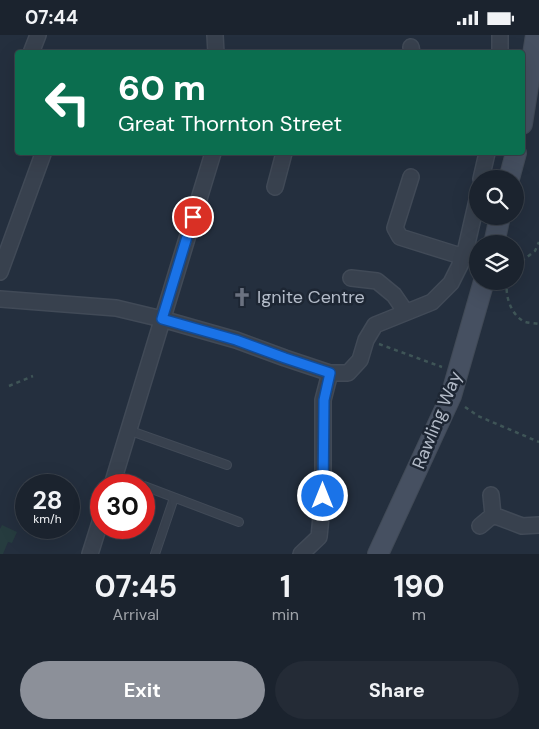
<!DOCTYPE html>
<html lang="en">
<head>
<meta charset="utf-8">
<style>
  :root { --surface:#1b232e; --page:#242b36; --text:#f1f3f6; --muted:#a0a4aa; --line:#39404a; --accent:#8c9099 }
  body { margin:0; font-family:"DM Sans",sans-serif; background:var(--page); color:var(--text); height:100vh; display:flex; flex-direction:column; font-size:19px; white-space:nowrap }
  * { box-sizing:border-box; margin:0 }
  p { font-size:16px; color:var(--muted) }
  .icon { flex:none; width:28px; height:28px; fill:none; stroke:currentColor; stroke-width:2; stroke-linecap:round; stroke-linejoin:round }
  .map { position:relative; height:519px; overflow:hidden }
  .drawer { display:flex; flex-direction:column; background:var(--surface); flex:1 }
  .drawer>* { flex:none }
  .guide { position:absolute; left:15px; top:15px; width:510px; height:105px; border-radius:5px; box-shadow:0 5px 20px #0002,0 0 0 1px var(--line); background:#0b6e4f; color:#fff; overflow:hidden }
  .buttons { position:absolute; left:469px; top:135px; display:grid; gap:10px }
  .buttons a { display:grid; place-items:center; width:55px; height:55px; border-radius:50%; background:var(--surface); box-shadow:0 5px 20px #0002,0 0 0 1px var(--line); font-size:25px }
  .speed { position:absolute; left:15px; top:439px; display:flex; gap:10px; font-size:25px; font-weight:700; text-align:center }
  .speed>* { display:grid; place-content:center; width:65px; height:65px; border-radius:50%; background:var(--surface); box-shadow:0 5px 20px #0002,0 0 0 1px var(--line); line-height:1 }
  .speed small { font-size:12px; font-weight:400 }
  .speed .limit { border:8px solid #d22; background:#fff; color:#111 }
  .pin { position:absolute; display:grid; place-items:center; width:42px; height:42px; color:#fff; margin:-21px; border:2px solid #fff; border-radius:50%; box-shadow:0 1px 5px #0007 }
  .me { position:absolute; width:55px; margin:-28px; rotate:0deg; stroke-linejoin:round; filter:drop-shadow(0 0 4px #0008) }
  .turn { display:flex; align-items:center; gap:18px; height:105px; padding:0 20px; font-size:22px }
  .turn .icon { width:65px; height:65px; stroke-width:2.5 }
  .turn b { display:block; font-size:35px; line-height:42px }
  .eta { display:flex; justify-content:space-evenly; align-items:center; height:85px; text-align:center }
  .eta b { font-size:30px; font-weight:700; line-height:35px }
  .cta { display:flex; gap:10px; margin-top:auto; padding:10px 20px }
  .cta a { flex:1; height:58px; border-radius:30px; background:var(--accent); color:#fff; font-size:20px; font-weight:700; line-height:58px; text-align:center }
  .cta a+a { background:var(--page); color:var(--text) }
  .status { display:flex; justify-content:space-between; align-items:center; height:35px; padding:0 25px; background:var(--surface); direction:ltr }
  .status svg { height:14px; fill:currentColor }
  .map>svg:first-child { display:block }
  .green { fill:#263c3f }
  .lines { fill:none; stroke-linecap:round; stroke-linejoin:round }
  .lane-casing { stroke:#414a57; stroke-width:10 }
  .street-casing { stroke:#414a57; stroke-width:18 }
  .secondary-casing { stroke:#414a57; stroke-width:22 }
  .path { stroke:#3f5557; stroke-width:2.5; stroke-dasharray:4 4; stroke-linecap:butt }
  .lane { stroke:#38414e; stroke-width:8 }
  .street { stroke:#38414e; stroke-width:15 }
  .secondary { stroke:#465061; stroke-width:20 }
  .route-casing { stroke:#114b97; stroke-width:12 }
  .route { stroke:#1a73e8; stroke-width:9 }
  .labels { text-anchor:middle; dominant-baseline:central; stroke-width:5; stroke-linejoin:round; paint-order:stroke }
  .poi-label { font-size:18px; fill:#b4bcc9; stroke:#1d2633; text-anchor:start }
  .street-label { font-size:18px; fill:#b4bcc9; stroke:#1d2633 }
</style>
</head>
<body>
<div class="status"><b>07:44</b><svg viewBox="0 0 49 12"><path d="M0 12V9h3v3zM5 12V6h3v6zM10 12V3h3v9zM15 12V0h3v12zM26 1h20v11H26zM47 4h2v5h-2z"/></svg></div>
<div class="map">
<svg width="539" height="519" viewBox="0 0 539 519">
  <rect width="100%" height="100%" fill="#242f3e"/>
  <path class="green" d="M2 490 17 497 12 508 8 507 3 519H0V494Z"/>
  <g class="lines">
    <g class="lane-casing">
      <path id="lane" d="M128 395 227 430
        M115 440 140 450
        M144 451 239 487
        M155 519 174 463"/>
    </g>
    <g class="street-casing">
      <path id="street" d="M215 0 216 18
        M500 0V18
        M411 12 412 18
        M31 18 38 0
        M411 142 395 193 400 202 464 222
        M481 144 487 118
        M275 152 284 118
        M0 237 43 119
        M351 243 377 246 394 260 405 276
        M0 264 116 273 162 284 236 305 285 323 330 338H348L360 325 366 305 375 290 432 267 451 248 464 222 478 161
        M112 450 213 118
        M493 480 522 491 539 490
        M480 491 493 480 491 460
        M90 519 101 484
        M301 519 319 502 323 461V365L330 338"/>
    </g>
    <g class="secondary-casing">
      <path id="secondary" d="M522 89 536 0
        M509 144 516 118
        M494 209 500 181
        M378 519 451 361 484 246"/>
    </g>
    <path class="path" d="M515 231 535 216 539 207
      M507 246C505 260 510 278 523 286 527 288 534 288 539 289
      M379 309 442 332
      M9 351 33 341
      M465 372 478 381 539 407"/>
    <use href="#lane" class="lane"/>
    <use href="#street" class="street"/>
    <use href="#secondary" class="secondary"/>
  </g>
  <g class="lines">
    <g class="route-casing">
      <path id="route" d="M193 182 162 284 236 305 285 323 330 338 324 365 323 461"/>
    </g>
    <use href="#route" class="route"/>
  </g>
  <defs>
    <g id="church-bare" transform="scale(1.5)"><path d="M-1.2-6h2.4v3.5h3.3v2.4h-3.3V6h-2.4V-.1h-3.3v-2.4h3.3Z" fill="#6b7280" stroke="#1d2633" stroke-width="2.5" paint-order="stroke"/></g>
  </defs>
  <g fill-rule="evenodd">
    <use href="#church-bare" x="242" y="262"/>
  </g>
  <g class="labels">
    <g class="poi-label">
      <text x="257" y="262">Ignite Centre</text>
    </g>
    <g class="street-label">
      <text transform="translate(437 385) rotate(-68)">Rawling Way</text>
    </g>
  </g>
</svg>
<div class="buttons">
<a><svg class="icon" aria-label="search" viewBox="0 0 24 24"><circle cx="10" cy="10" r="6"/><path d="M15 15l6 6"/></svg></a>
<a><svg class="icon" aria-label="layers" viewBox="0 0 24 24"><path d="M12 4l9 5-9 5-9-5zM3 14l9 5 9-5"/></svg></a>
</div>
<div class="speed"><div>28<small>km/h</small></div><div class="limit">30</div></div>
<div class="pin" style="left:193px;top:182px;background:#d93025"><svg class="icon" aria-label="arrive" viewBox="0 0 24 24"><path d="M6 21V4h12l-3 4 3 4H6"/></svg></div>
<svg class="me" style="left:323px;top:461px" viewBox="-20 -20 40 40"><circle r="17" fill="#1a73e8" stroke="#fff" stroke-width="3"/><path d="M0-11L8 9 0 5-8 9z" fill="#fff"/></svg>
<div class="guide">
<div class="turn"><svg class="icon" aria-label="left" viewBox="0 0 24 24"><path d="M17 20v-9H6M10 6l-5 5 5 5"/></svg><div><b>60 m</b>Great Thornton Street</div></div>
</div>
</div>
<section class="drawer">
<div class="eta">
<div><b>07:45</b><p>Arrival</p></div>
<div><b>1</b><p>min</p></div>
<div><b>190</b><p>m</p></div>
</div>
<div class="cta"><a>Exit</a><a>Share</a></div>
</section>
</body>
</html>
